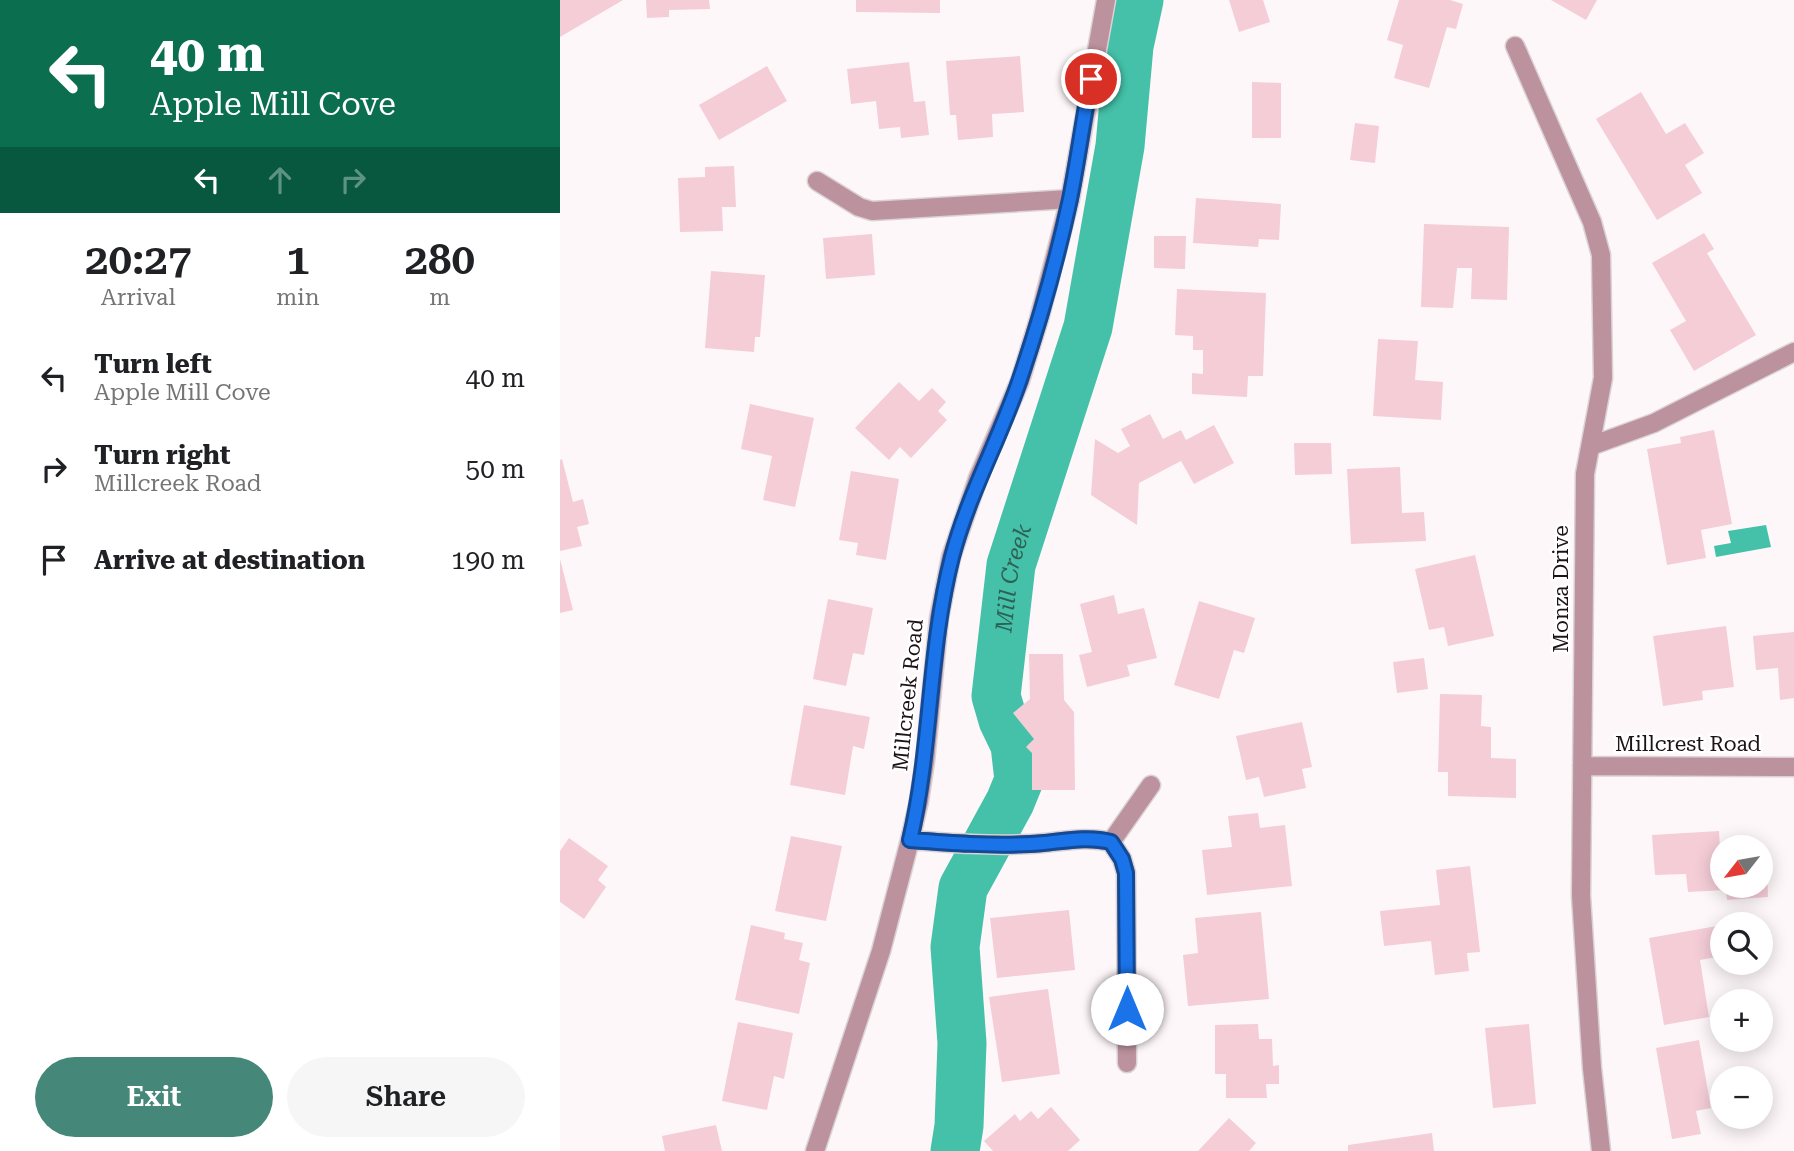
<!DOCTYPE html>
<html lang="en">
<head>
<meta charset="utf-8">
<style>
  :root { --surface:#fff; --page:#f6f6f6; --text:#202124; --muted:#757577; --accent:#458778 }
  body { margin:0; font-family:"Roboto Serif",serif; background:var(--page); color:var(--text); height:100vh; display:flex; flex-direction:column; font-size:26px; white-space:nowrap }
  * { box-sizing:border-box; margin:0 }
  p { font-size:23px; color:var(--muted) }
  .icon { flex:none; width:38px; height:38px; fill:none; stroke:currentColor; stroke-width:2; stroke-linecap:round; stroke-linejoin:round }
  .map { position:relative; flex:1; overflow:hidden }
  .details { display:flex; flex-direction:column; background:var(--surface); width:560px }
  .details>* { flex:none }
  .guide { background:#0b6e4f; color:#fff; overflow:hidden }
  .needle { width:46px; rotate:239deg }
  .tools { position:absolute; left:1150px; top:835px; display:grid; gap:14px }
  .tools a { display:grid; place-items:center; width:63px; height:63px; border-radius:50%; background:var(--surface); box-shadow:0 4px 18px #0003; font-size:35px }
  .pin { position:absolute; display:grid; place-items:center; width:60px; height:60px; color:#fff; margin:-30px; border:4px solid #fff; border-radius:50%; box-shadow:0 2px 7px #0007 }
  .me { position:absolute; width:77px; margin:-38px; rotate:0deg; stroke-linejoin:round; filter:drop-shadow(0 0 5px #0008) }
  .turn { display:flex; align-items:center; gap:24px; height:147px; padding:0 35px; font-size:32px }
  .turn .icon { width:91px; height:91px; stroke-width:2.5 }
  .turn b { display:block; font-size:49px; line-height:60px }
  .lanes { display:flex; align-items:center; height:66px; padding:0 35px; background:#0003; justify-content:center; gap:35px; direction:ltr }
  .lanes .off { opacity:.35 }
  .eta { display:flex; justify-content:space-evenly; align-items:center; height:119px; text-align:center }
  .eta b { font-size:42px; font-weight:600; line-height:49px }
  .primary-button { display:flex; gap:14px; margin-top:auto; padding:14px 35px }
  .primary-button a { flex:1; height:80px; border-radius:42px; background:var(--accent); color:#fff; font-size:28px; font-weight:600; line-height:80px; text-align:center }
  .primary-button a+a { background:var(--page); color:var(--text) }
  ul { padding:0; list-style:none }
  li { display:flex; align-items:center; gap:21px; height:91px; padding:0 35px }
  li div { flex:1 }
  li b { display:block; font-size:26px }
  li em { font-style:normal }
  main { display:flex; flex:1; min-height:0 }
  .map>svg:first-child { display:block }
  .water { fill:#44c1a8 }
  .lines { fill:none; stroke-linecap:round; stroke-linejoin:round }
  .river { stroke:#44c1a8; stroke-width:49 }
  .building { fill:#f4cdd7 }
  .minor-casing { stroke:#dad2d5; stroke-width:21 }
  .minor { stroke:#bb929e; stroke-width:18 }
  .route-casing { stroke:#114b97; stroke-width:18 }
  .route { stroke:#1a73e8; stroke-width:12 }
  .labels { text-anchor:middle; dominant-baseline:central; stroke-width:5; stroke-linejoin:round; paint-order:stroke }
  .street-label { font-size:21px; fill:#1d1215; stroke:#fff }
  .water-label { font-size:23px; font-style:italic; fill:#2e6156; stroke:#fff }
</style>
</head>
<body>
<main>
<section class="details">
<div class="guide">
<div class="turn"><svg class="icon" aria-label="left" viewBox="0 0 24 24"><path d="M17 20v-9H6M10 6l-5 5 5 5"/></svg><div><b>40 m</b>Apple Mill Cove</div></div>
<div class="lanes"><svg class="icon" aria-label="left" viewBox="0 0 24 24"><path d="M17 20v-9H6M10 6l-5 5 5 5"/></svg><svg class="icon off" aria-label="ahead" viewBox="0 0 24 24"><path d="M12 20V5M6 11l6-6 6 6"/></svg><svg class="icon off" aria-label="right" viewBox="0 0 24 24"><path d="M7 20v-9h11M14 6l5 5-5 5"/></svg></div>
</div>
<div class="eta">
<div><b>20:27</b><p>Arrival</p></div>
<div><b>1</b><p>min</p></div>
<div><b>280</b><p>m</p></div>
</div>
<ul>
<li><svg class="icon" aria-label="left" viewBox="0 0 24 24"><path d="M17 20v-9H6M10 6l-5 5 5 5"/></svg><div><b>Turn left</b><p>Apple Mill Cove</p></div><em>40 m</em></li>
<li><svg class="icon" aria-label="right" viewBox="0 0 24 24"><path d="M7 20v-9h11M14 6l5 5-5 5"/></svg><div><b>Turn right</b><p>Millcreek Road</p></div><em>50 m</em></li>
<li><svg class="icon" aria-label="arrive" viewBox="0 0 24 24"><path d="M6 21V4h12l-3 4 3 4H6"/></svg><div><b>Arrive at destination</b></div><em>190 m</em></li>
</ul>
<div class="primary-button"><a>Exit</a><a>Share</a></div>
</section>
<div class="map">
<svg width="1234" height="1151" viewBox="0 0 1234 1151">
  <rect width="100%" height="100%" fill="#fef7f9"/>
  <path class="water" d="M1206 525 1211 547 1156 557 1154 546 1171 543 1168 531Z"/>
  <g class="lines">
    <path class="river" id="s1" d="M395 1151 399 1126 402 1043 395 947 403 888 450 802 459 780 455 745 443 720 436 696 451 565 528 327 560 146 569 46 579 0"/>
  </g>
  <path class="building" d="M0 0H63L0 37Z
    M86 0H149L150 9 109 10V17L87 18Z
    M296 0H380V13L296 12Z
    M669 0H703L710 22 679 32Z
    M839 0H890L903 4 896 29 887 27 869 88 834 78 843 45 827 40Z
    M991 0H1037L1026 20Z
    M460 56 464 112 432 114 433 137 398 140 396 115H390L386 61Z
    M349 62 354 102 365 101 369 135 341 138 340 127 319 129 316 101 291 104 287 69Z
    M207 66 227 101 159 140 139 105Z
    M692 82 721 83V138H692Z
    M1081 92 1106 134 1125 123 1144 153 1125 165 1142 193 1097 220 1036 119Z
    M795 123 819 126 815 163 790 160Z
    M174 166 176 207H162L163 231 120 232 118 178 145 177V167Z
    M636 198 721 204 719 240 699 239 698 247 633 243Z
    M864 224 949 227 947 300 911 299 912 268H897L893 308 861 307Z
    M1144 233 1154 249 1147 253 1196 335 1134 371 1110 330 1126 321 1092 263Z
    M312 234 315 275 266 279 263 238Z
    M594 236H626L625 269 594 268Z
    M151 271 205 275 200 337H195L194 352 145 348Z
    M617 289 706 293 703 376H688L687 397 632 394V373L643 374V350H633V336L615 335Z
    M818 339 858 341 855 380 883 382 881 420 813 416Z
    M339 382 359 401 372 388 386 402 378 411 387 420 351 458 340 447 329 460 295 428Z
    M190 404 254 418 235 507 203 500 212 456 181 449Z
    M590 414 603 439 621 430 626 440 654 425 674 463 634 484 621 461 579 483 577 525 531 495 535 439 558 453 570 446 561 429Z
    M1154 430 1172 524 1141 530 1146 558 1107 565 1087 449 1121 443 1120 437Z
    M734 443H771L772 474 735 475Z
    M2 459 13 502 23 499 29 524 17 527 22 546 0 551V460Z
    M840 467 842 513 864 512 866 541 791 544 787 469Z
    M291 471 339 479 326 560 296 555 298 543 279 540Z
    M915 555 934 636 888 646 884 627 869 630 855 569Z
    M0 559 13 610 0 613Z
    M554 595 558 614 584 608 597 658 567 665 570 676 527 687 519 655 532 652 520 604Z
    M268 599 313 608 304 655 293 653 286 686 253 679Z
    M639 601 695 618 684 653 674 650 659 699 614 685Z
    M1166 626 1174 687 1142 691 1143 700 1103 706 1093 636Z
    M1234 632V698L1220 700 1218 668 1196 670 1193 636Z
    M469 654H503L504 700 514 712 515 790H472V753L466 747 474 739 453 713 470 699Z
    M864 658 868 689 837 693 833 662Z
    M880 694 922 695 921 726 931 727V758L956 759V798L888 796V772H878Z
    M244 705 310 717 304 749 293 746 285 795 230 785Z
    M742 722 752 767 742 769 746 788 704 797 699 777 686 780 676 736Z
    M698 813 700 828 725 825 732 886 647 895 642 850 672 847 668 816Z
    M1159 831 1162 886H1200V868L1207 867 1208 897 1167 900 1166 890 1128 892 1126 874 1095 875 1092 835Z
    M231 836 282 846 266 921 215 911Z
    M9 838 48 866 38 880 46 887 24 919 0 902V851Z
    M910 866 920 952 907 953 909 971 875 975 871 941 824 946 820 911 880 905 876 870Z
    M509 910 515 970 437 978 430 918Z
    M701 912 709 999 628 1006 623 955 638 953 635 918Z
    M191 925 225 933 224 939 243 943 239 960 250 963 239 1014 175 1000Z
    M1157 926 1162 956 1140 960 1149 1017 1104 1025 1089 938Z
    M488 989 500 1074 442 1082 429 997Z
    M178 1022 233 1033 224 1079 214 1076 207 1110 162 1101Z
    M698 1024 699 1039H712L713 1066 719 1065V1084H706L707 1098H666V1074H655V1025Z
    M969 1024 976 1104 933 1108 925 1028Z
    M1139 1040 1151 1108 1136 1111 1141 1134 1112 1139 1096 1048Z
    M491 1107 520 1140 508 1151H433L424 1141 455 1114 460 1121 471 1111 478 1119Z
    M669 1118 696 1143 689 1151H638Z
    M156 1125 162 1151H105L102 1136Z
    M872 1133 874 1151H788V1145Z"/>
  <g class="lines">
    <g class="minor-casing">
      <path id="minor" d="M955 46 1032 222 1041 255 1043 378 1025 474 1021 896 1032 1068 1041 1151
        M257 181 299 207 312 211 510 199
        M1031 446 1094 423 1234 352
        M1022 766 1234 767
        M350 840C390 843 430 846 470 844 497 843 524 835 551 842L562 859 566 873 567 1063
        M551 842 591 785
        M255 1151 321 951 350 840 359 801 365 761 379 618 391 557 418 478 460 381 479 319 510 199 546 0"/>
    </g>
    <use href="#minor" class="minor"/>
  </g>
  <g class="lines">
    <g class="route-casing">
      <path id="route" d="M531 79C523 119 518 160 510 199 497 260 480 320 460 379 440 439 408 495 392 557 368 650 372 747 350 840 390 843 430 846 470 844 497 843 524 835 551 842L562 859 566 873 567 1009"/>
    </g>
    <use href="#route" class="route"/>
  </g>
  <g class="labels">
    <g class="street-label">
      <text transform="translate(1001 589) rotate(-90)">Monza Drive</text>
      <text transform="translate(348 695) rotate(-84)">Millcreek Road</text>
      <text x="1128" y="744">Millcrest Road</text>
    </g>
    <g class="water-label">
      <text stroke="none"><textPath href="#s1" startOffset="593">Mill Creek</textPath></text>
    </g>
  </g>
</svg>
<div class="tools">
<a><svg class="needle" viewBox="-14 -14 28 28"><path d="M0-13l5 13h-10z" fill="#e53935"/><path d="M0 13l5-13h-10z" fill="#757577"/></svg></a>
<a><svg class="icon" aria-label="search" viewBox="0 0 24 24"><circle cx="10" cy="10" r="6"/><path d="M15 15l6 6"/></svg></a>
<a>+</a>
<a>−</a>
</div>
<div class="pin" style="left:531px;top:79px;background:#d93025"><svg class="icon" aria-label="arrive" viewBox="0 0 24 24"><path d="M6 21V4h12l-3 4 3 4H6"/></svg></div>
<svg class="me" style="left:567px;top:1009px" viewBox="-20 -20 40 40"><circle r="19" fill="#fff"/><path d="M0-13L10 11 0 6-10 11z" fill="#1a73e8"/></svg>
</div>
</main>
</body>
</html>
